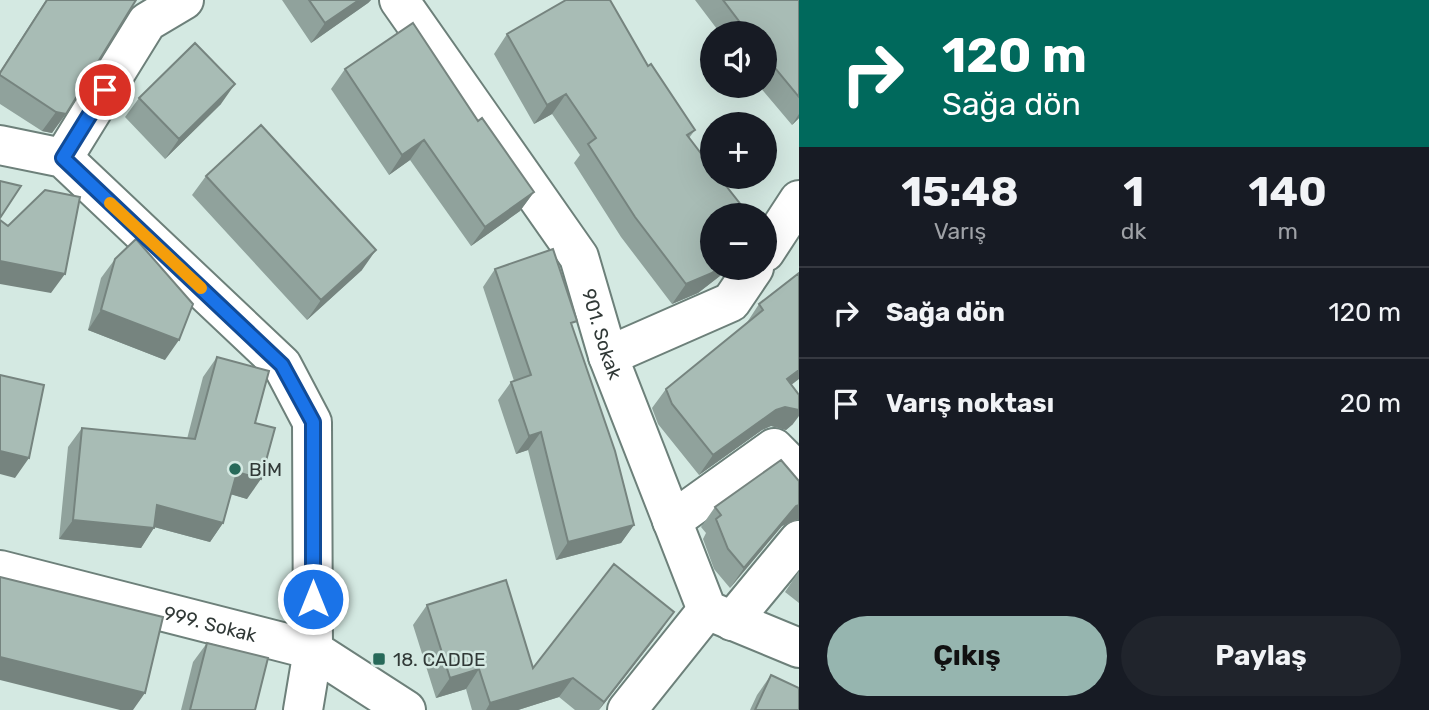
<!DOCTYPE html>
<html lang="tr">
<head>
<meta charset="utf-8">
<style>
  :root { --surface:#171b24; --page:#20242c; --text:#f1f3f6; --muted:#9ea1a6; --line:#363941; --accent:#96b5af }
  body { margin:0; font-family:Rubik,sans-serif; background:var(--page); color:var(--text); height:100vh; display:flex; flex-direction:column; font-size:26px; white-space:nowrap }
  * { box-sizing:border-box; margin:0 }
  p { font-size:23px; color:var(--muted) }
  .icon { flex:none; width:38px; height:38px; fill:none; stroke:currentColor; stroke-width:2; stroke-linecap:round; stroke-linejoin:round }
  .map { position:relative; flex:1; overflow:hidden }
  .side { display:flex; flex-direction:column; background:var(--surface); width:630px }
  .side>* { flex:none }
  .top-card { background:#00695c; color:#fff; overflow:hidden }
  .fabs { position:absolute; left:700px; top:21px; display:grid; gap:14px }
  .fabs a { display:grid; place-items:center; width:77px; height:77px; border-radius:50%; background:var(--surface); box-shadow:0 7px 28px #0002; font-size:35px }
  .pin { position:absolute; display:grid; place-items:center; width:60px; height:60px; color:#fff; margin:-30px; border:4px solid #fff; border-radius:50%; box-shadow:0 2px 7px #0007 }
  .me { position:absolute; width:77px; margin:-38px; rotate:0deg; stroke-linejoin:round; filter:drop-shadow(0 0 5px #0008) }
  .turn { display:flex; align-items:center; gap:24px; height:147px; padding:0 28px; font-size:32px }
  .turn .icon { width:91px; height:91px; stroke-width:2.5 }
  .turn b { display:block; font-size:49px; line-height:60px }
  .eta { display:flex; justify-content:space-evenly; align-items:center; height:119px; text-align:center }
  .eta b { font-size:42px; font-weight:700; line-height:49px }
  .cta { display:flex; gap:14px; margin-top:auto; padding:14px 28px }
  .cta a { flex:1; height:80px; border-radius:42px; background:var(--accent); color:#111; font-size:28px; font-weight:700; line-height:80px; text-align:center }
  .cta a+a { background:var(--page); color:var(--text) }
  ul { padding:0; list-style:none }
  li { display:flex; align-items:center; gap:21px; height:91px; padding:0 28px; border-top:2px solid var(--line) }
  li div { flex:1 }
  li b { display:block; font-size:26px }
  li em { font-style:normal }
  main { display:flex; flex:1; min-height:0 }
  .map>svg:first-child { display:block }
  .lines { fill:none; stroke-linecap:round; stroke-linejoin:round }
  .street-casing { stroke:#6d807a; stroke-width:42 }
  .street { stroke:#fff; stroke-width:38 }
  .wall { fill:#90a29c }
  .shaded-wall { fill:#76847f }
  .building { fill:#a8bcb5; stroke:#76847f; stroke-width:2 }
  .route-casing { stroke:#114b97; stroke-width:18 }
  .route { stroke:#1a73e8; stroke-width:12 }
  .slow { stroke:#f59e0b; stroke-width:12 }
  .poi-dot { fill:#276959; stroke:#d4e9e2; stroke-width:2.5 }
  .labels { text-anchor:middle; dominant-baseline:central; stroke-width:5; stroke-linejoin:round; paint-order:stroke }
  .street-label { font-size:19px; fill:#313937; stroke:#d4e9e2 }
  .poi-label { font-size:19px; fill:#313937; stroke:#d4e9e2; text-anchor:start }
</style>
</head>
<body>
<main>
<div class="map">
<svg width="799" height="710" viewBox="0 0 799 710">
  <rect width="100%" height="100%" fill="#d4e9e2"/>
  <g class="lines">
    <g class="street-casing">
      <g id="street">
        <path id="s1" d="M399 0 579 257 608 356 707 610 799 648"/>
        <path d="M0 145 63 158 282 365 312 422 313 650 303 710"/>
        <path d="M63 158 147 22 184 0"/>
        <path d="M765 252 799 200"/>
        <path d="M608 356 731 302 754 268"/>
        <path d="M672 521 774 448 799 473"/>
        <path id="s2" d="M0 570 313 650 406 710"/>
        <path d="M732 621 799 540"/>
        <path d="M627 710 707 610"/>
      </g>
    </g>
    <use href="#street" class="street"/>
  </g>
  <path class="wall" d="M46 0H136L52 133 42 131 0 104V71Z
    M282 0H371L368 3 311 43Z
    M695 0H799V118L792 125 759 86H765V33H720Z
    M507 34 648 66 695 130 689 138 725 272 698 293 672 304 621 237 574 163 580 155 552 114 534 124 494 54Z
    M345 69 478 121 534 192 520 211 471 246 410 160 389 175 331 89Z
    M139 98 221 104 165 159 125 117Z
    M206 176 362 270 307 320 192 195Z
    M115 259 165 360 88 330 101 278Z
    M495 269 572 328 634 525 621 543 556 560 528 450 516 454 498 400 511 382 514 381 483 287Z
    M799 273 791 385 793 424 786 430 771 426 762 430 699 475 658 424 652 408 666 389 746 324 759 304Z
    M217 357 255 423 247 499 231 494 223 523 210 542 154 527 141 548 59 539 68 447 82 428 187 439 203 377Z
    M799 481V519L782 526 730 588 714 569 703 539 706 533 701 527 715 507Z
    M799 571V603L785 592Z
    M427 605 533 668 660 632 599 710H575L559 697 518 710H472L466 689 436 698 413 625Z
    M207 643 255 710H181L193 662Z
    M771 675 799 710H750L757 695Z"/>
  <path class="shaded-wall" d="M359 0H371L368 3 311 43 325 23Z
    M235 84 221 104 165 159 179 139Z
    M566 94 552 114 534 124 547 105Z
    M56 112 66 114 52 133 42 131Z
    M799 114V118L792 125Z
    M424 140 410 160 389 175 402 155Z
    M534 192 520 211 471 246 485 227Z
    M376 250 362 270 307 320 321 300Z
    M0 261 65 274 51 293 0 284Z
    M718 268H728L725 272 698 293 672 304 686 284Z
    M101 310 179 340 165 360 88 330Z
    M799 370V379L773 399 787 379Z
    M785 407 799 410V416L793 424 786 430 771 426 762 430 699 475 713 455 776 410Z
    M541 432 528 450 516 454 529 436Z
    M0 451 29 458 15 478 0 474Z
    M237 472 261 479 247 499 223 492Z
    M157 505 223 523 210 542 143 524Z
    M799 505V519L782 526 730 588 744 568 796 506Z
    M73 520 154 528 141 548 59 539Z
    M634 525 621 543 556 560 568 542Z
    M674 612 660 632 599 710 604 702Z
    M0 657 145 693 133 710H120L0 680Z
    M479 669 466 689 436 698 450 678Z
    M573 678 559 697 518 710H486L490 703Z"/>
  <path class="building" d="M47 0H136L66 114 56 112 0 75V73Z
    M309 0H359L325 23Z
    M566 0H610L648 66 651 64 695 130 687 135 712 168V177H719L749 215H712V268H718L712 273 686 284 635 217 588 144 596 138 566 94 547 105 507 34Z
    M723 0H799V97L765 56V33H748Z
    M413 23 478 121 482 118 534 192 485 227 424 140 402 155 345 69Z
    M195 43 235 84 179 139 139 98Z
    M261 125 376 250 321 300 206 176Z
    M0 181 21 186 0 218Z
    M45 190 80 197 65 274 0 261V220L8 226Z
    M136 239 193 304 179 340 101 310 115 259Z
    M553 249 577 321 571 323 615 451 634 525 568 542 541 432 529 436 511 382 531 375 495 269Z
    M799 273V370L787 379 799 395V410L785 407 776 410 713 455 672 404 666 389 763 310 759 304Z
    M217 357 269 371 255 423 275 428 261 479 237 472 223 523 157 505 154 528 73 520 82 428 195 439Z
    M0 375 44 385 29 458 0 451Z
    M781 460 799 481V505L796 506 744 568 728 549 716 519 721 515 715 507Z
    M614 564 674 612 604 702 573 678 490 703 479 669 450 678 427 605 506 580 533 668Z
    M0 577 163 617 145 693 0 657Z
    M207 643 268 658 255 710H190Z
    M771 675 799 688V710H755Z"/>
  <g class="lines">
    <g class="route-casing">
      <path id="route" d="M105 90 63 158 282 365 313 422V599"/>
    </g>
    <use href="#route" class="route"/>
    <path class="slow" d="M110 203 201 288"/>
  </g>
  <g class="poi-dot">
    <circle cx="235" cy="469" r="7"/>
    <rect x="372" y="652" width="14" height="14" rx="3.5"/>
  </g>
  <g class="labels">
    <g class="street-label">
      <text stroke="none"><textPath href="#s1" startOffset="394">901. Sokak</textPath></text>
      <text stroke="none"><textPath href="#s2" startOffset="217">999. Sokak</textPath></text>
    </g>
    <g class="poi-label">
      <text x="249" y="469">BİM</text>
      <text x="393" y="659">18. CADDE</text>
    </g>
  </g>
</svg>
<div class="fabs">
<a><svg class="icon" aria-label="sound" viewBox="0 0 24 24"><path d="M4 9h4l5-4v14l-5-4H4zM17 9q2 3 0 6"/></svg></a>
<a>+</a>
<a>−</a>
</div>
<div class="pin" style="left:105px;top:90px;background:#d93025"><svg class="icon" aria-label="arrive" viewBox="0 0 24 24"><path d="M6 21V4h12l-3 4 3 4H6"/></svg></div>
<svg class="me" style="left:313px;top:599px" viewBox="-20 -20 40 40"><circle r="17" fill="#1a73e8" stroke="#fff" stroke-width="3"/><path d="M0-11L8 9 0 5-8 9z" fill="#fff"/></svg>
</div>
<section class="side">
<div class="top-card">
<div class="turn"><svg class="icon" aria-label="right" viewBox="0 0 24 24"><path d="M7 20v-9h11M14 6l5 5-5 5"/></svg><div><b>120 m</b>Sağa dön</div></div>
</div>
<div class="eta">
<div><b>15:48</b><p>Varış</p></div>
<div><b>1</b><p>dk</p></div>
<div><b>140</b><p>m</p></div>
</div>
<ul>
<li><svg class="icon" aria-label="right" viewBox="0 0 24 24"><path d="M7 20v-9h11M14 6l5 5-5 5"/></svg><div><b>Sağa dön</b></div><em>120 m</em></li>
<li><svg class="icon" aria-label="arrive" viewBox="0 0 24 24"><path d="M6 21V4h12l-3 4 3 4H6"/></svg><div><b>Varış noktası</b></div><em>20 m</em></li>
</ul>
<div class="cta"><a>Çıkış</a><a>Paylaş</a></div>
</section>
</main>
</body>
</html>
